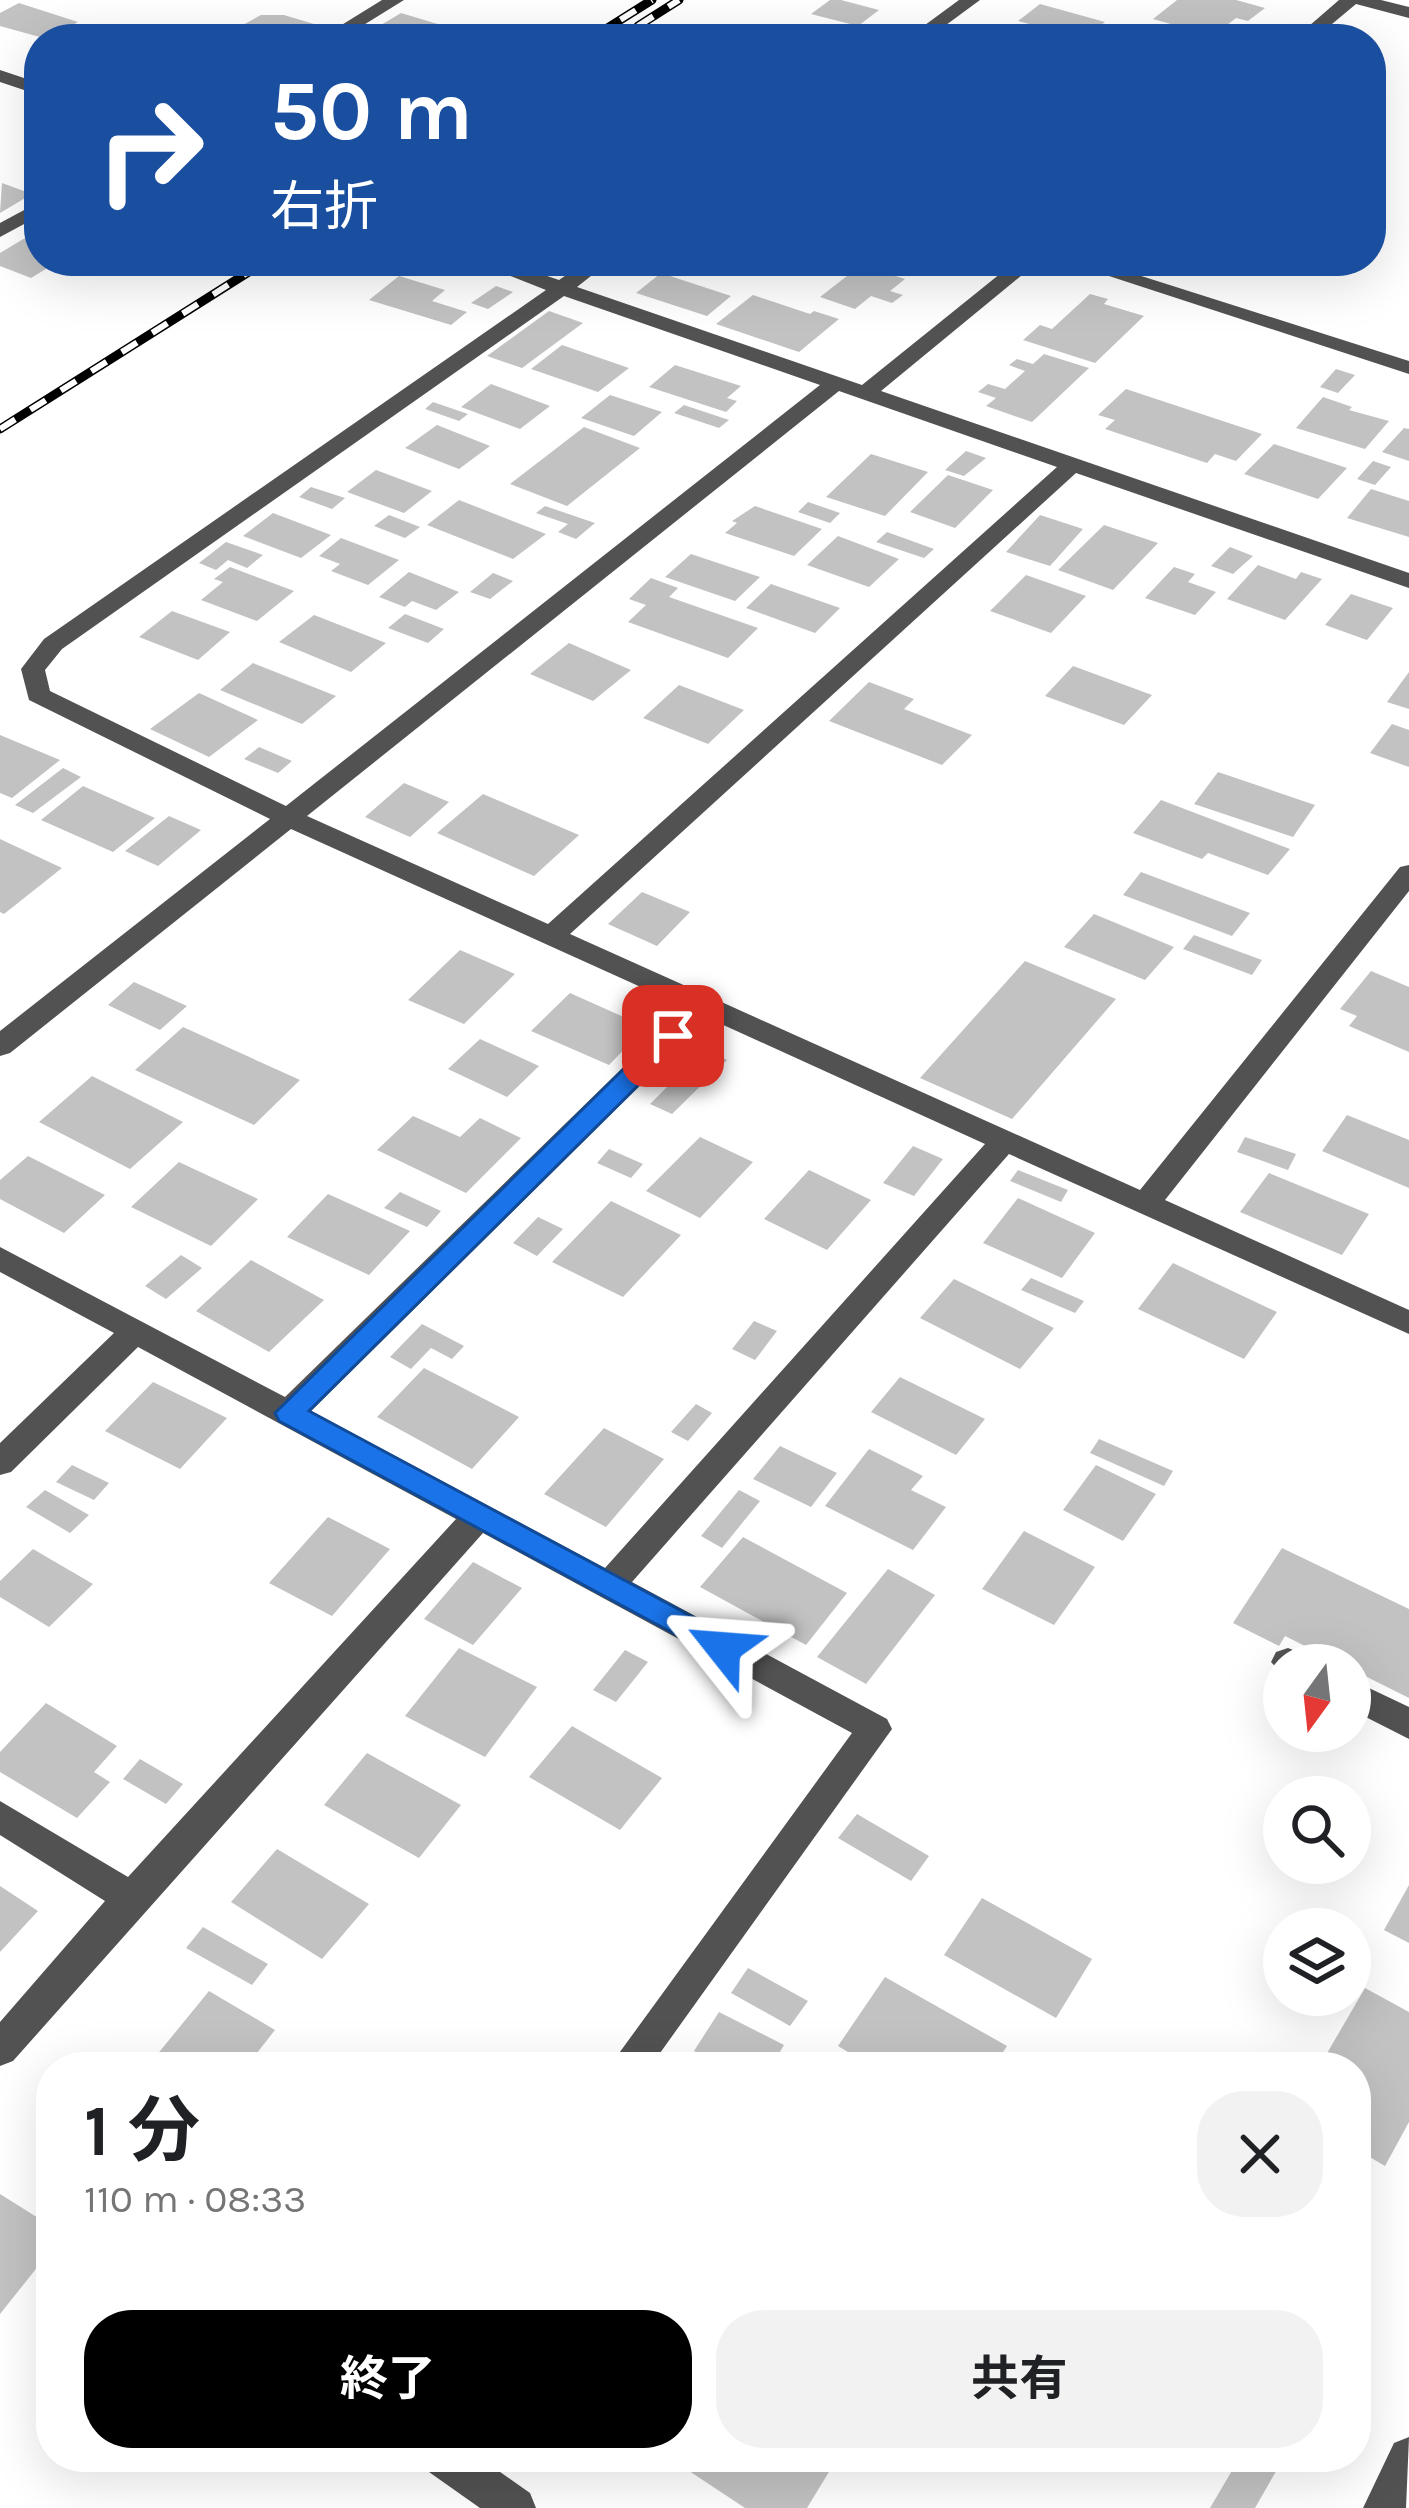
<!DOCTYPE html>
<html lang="ja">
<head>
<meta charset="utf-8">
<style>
  :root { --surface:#fff; --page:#f2f2f2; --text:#202124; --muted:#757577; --accent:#000 }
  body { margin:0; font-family:Karla,"Noto Sans JP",sans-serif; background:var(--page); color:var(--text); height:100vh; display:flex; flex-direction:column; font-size:45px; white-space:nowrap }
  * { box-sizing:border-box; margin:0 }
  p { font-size:39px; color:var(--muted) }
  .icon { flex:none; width:66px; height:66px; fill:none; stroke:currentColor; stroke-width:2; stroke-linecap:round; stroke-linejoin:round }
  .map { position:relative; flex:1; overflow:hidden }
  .drawer { position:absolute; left:36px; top:2052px; width:1335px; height:420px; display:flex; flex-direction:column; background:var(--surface); border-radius:48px; box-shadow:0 12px 48px #0002 }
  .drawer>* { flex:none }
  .top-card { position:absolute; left:24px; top:24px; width:1362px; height:252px; border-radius:48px; box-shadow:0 12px 48px #0002; background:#1a4fa0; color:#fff; overflow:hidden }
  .needle { width:78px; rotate:195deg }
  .fabs { position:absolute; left:1263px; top:1644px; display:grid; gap:24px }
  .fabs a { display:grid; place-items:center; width:108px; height:108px; border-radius:50%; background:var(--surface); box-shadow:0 12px 48px #0002; font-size:60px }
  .pin { position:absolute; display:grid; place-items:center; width:102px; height:102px; color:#fff; margin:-51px; border-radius:24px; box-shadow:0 6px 18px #0006 }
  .me { position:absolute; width:132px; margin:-66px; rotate:298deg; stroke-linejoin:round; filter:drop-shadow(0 0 9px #0008) }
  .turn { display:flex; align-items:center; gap:42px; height:252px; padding:0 48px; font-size:54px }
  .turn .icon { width:156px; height:156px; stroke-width:2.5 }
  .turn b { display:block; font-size:84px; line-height:102px }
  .round { display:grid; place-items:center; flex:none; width:126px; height:126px; border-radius:48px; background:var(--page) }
  .summary { display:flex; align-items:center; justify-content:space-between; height:204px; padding:0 48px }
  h1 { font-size:72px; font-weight:700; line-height:90px }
  .action { display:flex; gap:24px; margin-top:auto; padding:24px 48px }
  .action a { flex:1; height:138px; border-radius:48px; background:var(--accent); color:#fff; font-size:48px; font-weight:700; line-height:138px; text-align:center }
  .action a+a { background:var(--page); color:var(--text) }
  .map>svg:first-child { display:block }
  .building { fill:#c2c2c2 }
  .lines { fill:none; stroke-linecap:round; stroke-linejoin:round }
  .minor { fill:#525252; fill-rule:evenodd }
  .rail-casing { stroke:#000; stroke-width:9 }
  .rail { stroke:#fff; stroke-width:6; stroke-dasharray:18; stroke-linecap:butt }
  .route { fill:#1a73e8; stroke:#114b97; stroke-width:3 }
</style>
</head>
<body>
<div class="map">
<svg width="1409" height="2508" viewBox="0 0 1409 2508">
  <rect width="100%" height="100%" fill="#fff"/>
  <path class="building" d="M830 0H841L879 10 858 26 811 14Z
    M1177 0H1236L1265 8 1248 21 1236 18 1213 36 1153 19Z
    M19 3 78 22 47 39 0 26V13Z
    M1040 4 1105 22 1084 39 1018 21Z
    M401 13 451 28 434 39H396L371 31Z
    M261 15H284L314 24 288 39 241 26Z
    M2 183 32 194 0 213Z
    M35 232 39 234V261H59L31 278 0 266V253Z
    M1148 261H1201L1186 274Z
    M861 265 905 279 890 291 903 295 892 303 871 296 855 309 820 297Z
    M661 273 731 296 707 316 636 293Z
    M399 276 445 290 432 301 467 312 451 325 369 300Z
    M496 286 513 292 488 309 471 303Z
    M1090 294 1108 299 1104 304 1144 316 1095 363 1023 340 1040 325 1052 329Z
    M753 295 810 314 814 311 839 319 799 352 716 324Z
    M549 311 583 323 522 368 487 356Z
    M562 345 629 368 598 392 531 369Z
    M1044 354 1089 368 1032 422 986 406 996 398 978 392 988 384 1005 389 1025 371 1009 365 1017 359 1033 364Z
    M675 365 741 386 727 398 737 401 726 412 649 387Z
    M1336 369 1355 375 1338 393 1320 387Z
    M491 384 550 406 520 429 461 407Z
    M1126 389 1262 434 1236 461 1215 454 1207 463 1105 429 1115 420 1098 415Z
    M610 395 662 412 634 436 581 418Z
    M1323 397 1352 407 1349 410 1389 421 1365 449 1296 428Z
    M433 402 468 414 459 421 425 409Z
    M684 405 729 420 719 428 674 413Z
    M437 425 490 446 459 469 405 448Z
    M584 427 640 448 567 506 510 484Z
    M1404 428 1409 429V461L1382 452Z
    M1274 444 1347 468 1318 499 1244 474Z
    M966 451 986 458 964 476 945 470Z
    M871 454 928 472 885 516 826 497Z
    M1373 461 1391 467 1375 485 1357 479Z
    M376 470 432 491 404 513 347 492Z
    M948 475 993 490 955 528 910 512Z
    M311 487 345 498 332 509 299 497Z
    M1371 489 1409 501V537L1347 518Z
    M459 500 546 534 513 559 427 525Z
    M808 502 840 513 830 523 798 512Z
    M545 506 595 523 576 539 558 532 568 524 536 513Z
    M755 506 822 529 794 556 725 533 737 523 732 521Z
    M273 513 331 535 301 558 243 536Z
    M389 515 420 527 405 538 374 526Z
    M1040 515 1083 529 1050 566 1006 552Z
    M1104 525 1158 543 1113 590 1058 570Z
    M887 532 934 549 924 558 876 542Z
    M838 536 899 559 869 587 807 565Z
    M341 538 399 560 368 585 331 571 340 564 319 556Z
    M226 542 263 555 247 568 228 560 216 570 199 563Z
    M1230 547 1253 556 1233 574 1211 566Z
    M691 554 760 577 735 601 665 577Z
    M1258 565 1296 579 1301 572 1322 579 1285 620 1227 599Z
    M230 567 294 591 257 621 201 600 223 582 214 579Z
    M1174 567 1195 574 1188 582 1216 592 1195 615 1145 598Z
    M409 572 459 592 436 610 412 601 405 607 379 597Z
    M493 573 513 581 490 599 470 592Z
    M1026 575 1086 596 1051 633 990 611Z
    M651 578 678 588 669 597 758 628 728 658 628 622 646 605 629 599Z
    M771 584 840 608 815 633 746 608Z
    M1351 594 1393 608 1367 640 1325 625Z
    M172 611 230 632 198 660 139 637Z
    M405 614 444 629 428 643 388 628Z
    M314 615 386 643 351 672 279 642Z
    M569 643 631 670 593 701 530 674Z
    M253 663 336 696 302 724 220 690Z
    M1073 666 1152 695 1124 725 1045 696Z
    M1409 672V709L1387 702Z
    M869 682 914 699 904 709 972 735 942 765 829 721Z
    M679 685 744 710 708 744 643 718Z
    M199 693 258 720 209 757 150 729Z
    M1392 724 1409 730V767L1370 753Z
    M0 735 60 760 12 798 0 793Z
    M259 747 292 761 278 773 244 759Z
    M63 768 81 777 33 813 15 805Z
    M1218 772 1315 805 1293 837 1194 804Z
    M404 783 449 802 410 837 365 817Z
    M83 786 155 818 113 852 41 820Z
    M483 794 579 835 534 876 437 833Z
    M1161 800 1290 849 1268 875 1208 853 1202 859 1133 833Z
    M169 816 201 830 158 866 125 851Z
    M0 839 62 868 4 914 0 912Z
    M1141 872 1250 913 1232 936 1123 895Z
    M642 892 690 912 657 946 608 924Z
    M1094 914 1174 947 1145 980 1064 947Z
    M1194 935 1262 960 1252 975 1183 949Z
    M460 950 515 974 464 1024 408 1000Z
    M1025 961 1116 999 1012 1119 920 1078Z
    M1371 971 1409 987V1052L1349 1026 1357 1016 1340 1009Z
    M134 982 187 1006 160 1030 108 1005Z
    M570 993 646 1027 609 1065 531 1031Z
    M183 1027 300 1080 254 1125 135 1070Z
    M480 1039 539 1066 507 1097 448 1069Z
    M705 1049 727 1060 672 1114 650 1104Z
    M92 1076 183 1122 130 1169 39 1122Z
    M1347 1115 1409 1140V1188L1322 1151Z
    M413 1116 460 1137 480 1118 521 1138 466 1193 377 1150Z
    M700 1137 753 1162 700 1218 646 1191Z
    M1245 1137 1296 1154 1288 1170 1237 1152Z
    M913 1146 943 1159 914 1196 883 1183Z
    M609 1149 643 1164 631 1178 597 1163Z
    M28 1156 105 1195 64 1233 0 1199V1180Z
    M179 1162 258 1199 211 1246 131 1207Z
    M809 1170 871 1200 827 1250 764 1219Z
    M1018 1170 1068 1190 1061 1202 1010 1181Z
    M1269 1173 1369 1214 1342 1255 1240 1212Z
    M400 1192 441 1211 427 1227 384 1208Z
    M328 1194 410 1231 369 1275 287 1237Z
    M1018 1198 1095 1233 1062 1278 983 1243Z
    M611 1201 681 1235 623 1297 552 1262Z
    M538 1217 563 1229 537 1256 513 1243Z
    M181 1255 202 1268 166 1299 145 1286Z
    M251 1260 324 1300 269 1352 196 1311Z
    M1173 1263 1277 1312 1244 1359 1138 1309Z
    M1031 1278 1084 1301 1075 1313 1021 1290Z
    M954 1279 1054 1328 1020 1369 920 1318Z
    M754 1321 777 1331 755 1360 732 1349Z
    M422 1324 464 1346 452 1359 431 1348 411 1369 390 1357Z
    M424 1368 519 1417 472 1469 377 1417Z
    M900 1377 985 1419 956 1455 871 1412Z
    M153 1382 227 1418 180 1469 105 1431Z
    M696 1404 712 1413 688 1441 671 1432Z
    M604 1428 664 1459 606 1527 544 1494Z
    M1099 1439 1173 1471 1164 1486 1090 1453Z
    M780 1446 837 1473 811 1507 753 1479Z
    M869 1449 923 1476 911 1490 946 1507 913 1550 825 1506Z
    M72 1465 109 1483 94 1500 56 1482Z
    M1096 1465 1156 1494 1123 1541 1063 1510Z
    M45 1490 89 1515 70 1533 26 1507Z
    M739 1490 760 1501 722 1548 701 1536Z
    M328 1517 390 1549 332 1616 269 1583Z
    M1024 1531 1095 1567 1054 1625 982 1589Z
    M743 1537 847 1593 806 1645 700 1587Z
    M1282 1548 1409 1609V1698L1285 1636 1279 1646 1233 1623Z
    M33 1549 93 1584 49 1627 0 1597V1581Z
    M473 1562 522 1588 473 1645 424 1619Z
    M888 1569 935 1595 866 1684 817 1657Z
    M459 1648 537 1687 485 1757 405 1716Z
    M625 1650 648 1662 616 1702 593 1690Z
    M46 1703 117 1746 94 1772 110 1782 77 1818 0 1772V1752Z
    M572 1726 662 1778 620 1830 529 1777Z
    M367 1753 461 1805 419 1858 324 1805Z
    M140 1759 183 1784 166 1804 123 1779Z
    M857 1814 929 1856 911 1881 838 1838Z
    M277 1849 369 1904 322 1959 231 1902Z
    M1409 1885V1943L1384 1930Z
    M0 1886 38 1911 0 1952Z
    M982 1898 1092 1959 1056 2018 944 1955Z
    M203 1927 268 1964 252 1985 186 1948Z
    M748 1968 808 2001 790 2026 731 1993Z
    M885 1977 1007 2046 993 2067H873L838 2046Z
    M1365 1988 1409 2012V2122L1385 2166 1356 2149V2067H1319Z
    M209 1991 275 2030 246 2067H147Z
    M719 2012 784 2045 771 2067H726L694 2051Z
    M0 2194 51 2226V2250L0 2314Z
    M668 2457H838L807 2508H745Z
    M1240 2457 1283 2459 1255 2508H1210Z"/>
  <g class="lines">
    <path class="minor" d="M382 0H404L341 39H319Z
      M959 0H980L927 39H906Z
      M1339 0H1381L1409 7V18L1356 4 1314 39H1294Z
      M0 70 39 83V95L0 82Z
      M39 202V216L0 237V223Z
      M473 261H503L559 280 587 261H610L577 287 862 385 1016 261H1039L881 391 1409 573V588L1076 473 570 934 1140 1190 1400 867 1409 865V891L1165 1200 1409 1310V1334L1009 1154 632 1582 887 1719 892 1729 650 2067H609L852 1733 483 1533 13 2061 0 2066V2022L105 1901 0 1835V1801L128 1877 456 1519 138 1347 11 1472 0 1475V1443L114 1333 0 1272V1247L285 1397 685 1007 291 829 10 1053 0 1056V1031L270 819 29 700 21 669 44 639 546 290ZM564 296 820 385 286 806 50 691 45 670 62 649ZM839 391 1057 467 548 924 307 816ZM708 1018 985 1144 605 1568 311 1411Z
      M1063 261H1094L1409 361V374Z
      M1288 1648 1306 1655 1311 1665H1284V1676L1271 1662 1276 1652Z
      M1350 1679 1409 1707V1739L1350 1709Z
      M1409 2437 1406 2508H1363L1394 2443Z
      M423 2457H479L530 2493 536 2508H480L429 2472Z"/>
    <g class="rail-casing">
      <path id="rail" d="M638 26 679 0
        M590 39 652 0
        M0 429 266 261"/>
    </g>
    <use href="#rail" class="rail"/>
  </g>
  <path class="route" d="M673 1027 682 1029 686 1036 682 1042 309 1411 734 1639 738 1648 734 1657 723 1660 279 1421 275 1413 664 1029Z"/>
</svg>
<div class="fabs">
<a><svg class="needle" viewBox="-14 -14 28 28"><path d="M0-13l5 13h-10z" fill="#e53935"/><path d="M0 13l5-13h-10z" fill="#757577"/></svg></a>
<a><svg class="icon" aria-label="search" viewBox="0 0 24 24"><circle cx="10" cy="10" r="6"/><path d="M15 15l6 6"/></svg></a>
<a><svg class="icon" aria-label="layers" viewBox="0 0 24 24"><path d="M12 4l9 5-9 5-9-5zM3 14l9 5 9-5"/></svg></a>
</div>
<div class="pin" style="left:673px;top:1036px;background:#d93025"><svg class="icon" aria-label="arrive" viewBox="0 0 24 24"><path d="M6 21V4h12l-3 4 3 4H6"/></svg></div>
<svg class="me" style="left:723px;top:1648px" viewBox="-20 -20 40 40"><path d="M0-17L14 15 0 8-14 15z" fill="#1a73e8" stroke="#fff" stroke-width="4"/></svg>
<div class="top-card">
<div class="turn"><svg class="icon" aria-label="right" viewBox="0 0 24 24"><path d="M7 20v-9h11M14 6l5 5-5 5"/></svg><div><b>50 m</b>右折</div></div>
</div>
<section class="drawer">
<div class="summary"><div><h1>1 分</h1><p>110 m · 08:33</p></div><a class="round"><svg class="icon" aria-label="close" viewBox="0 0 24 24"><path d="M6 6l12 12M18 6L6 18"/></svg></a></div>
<div class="action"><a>終了</a><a>共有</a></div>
</section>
</div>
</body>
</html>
